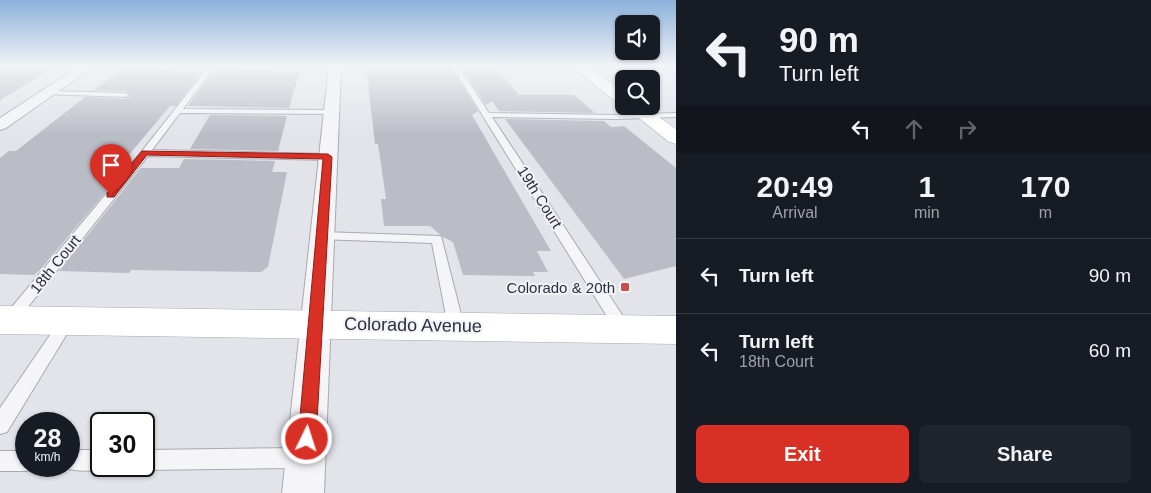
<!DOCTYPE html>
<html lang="en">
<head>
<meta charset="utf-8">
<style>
  :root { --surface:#171b24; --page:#20242c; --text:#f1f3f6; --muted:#9ea1a6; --line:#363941; --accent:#d93025 }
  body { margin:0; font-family:Helvetica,sans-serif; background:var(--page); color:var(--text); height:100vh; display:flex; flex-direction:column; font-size:19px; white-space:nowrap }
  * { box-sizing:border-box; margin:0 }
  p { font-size:16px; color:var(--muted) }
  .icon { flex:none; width:28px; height:28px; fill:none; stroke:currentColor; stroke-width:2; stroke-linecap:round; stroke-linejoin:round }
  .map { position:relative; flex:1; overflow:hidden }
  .panel { display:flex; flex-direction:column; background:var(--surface); width:475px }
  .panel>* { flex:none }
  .guide { background:#171b24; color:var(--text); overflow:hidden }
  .controls { position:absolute; left:615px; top:15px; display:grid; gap:10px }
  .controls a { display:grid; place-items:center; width:45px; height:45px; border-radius:8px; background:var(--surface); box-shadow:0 1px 4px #0004; font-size:25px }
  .speed { position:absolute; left:15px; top:412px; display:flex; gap:10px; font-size:25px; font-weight:700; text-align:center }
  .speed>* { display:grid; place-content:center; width:65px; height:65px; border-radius:50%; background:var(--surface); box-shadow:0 1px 4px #0004; line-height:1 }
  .speed small { font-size:12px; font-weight:400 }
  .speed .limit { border:2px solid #111; border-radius:8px; background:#fff; color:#111 }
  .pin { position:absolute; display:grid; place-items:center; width:42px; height:42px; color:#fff; margin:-51px -21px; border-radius:50% 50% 50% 0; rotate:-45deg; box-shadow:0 0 5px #0007 }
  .pin .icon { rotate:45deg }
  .me { position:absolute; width:55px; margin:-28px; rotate:4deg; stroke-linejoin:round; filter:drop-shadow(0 0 4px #0008) }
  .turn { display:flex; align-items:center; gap:18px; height:105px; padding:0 20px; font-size:22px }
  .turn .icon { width:65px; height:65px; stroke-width:2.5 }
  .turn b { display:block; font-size:35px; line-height:42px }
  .lanes { display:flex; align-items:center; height:48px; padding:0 20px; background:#0003; justify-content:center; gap:25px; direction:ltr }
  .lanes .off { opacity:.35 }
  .eta { display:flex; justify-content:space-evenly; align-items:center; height:85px; text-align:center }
  .eta b { font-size:30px; font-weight:700; line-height:35px }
  .action { display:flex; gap:10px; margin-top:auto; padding:10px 20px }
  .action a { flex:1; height:58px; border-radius:8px; background:var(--accent); color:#fff; font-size:20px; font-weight:700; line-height:58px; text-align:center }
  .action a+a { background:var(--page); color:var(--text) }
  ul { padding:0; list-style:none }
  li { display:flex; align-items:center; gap:15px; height:75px; padding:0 20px; border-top:1px solid var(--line) }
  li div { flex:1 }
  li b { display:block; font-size:19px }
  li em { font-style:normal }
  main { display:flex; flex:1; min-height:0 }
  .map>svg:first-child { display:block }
  .building { fill:#babdc6 }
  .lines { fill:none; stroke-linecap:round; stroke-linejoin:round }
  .lane-casing { stroke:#a7aab4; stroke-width:2 }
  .street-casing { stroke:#a7aab4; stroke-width:2 }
  .secondary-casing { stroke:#a7aab4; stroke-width:1 }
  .lane { fill:#f5f5f8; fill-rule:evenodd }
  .street { fill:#f5f5f8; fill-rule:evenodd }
  .secondary { fill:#fff; fill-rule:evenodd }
  .route { fill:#d93025; stroke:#8d1f18 }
  .poi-dot { fill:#c74f51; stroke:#f2f3f7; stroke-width:2 }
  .labels { text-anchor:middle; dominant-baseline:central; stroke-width:4; stroke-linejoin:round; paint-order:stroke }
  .street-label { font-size:15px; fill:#2b3041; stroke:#f2f3f7 }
  .poi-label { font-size:15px; fill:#2b3041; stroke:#f2f3f7; text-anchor:end }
  .near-street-label { font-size:18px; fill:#2b3041; stroke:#f2f3f7 }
</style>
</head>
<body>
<main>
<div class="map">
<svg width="676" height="493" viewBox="0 0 676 493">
  <rect width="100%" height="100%" fill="#e2e4ea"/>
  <path class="building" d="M0 66H53L49 68H53L0 100Z
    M217 66 242 70 300 71 289 108 188 106Z
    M366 66H450L478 111 472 115 551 251H537L548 272H533L535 276 463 275 453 242 443 237 430 226H384L381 199H386L378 144H375Z
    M460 66H494L519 95H574L595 113 499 111 492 101 486 105Z
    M121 70 202 72 176 106H170L118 168H126L39 271 34 275 0 274V158L9 151H16L85 97 125 99 130 97 131 94 125 91 94 90Z
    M210 115 287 116 278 151 190 149Z
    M505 119 604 121 611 127 624 126 676 168V266L624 279Z
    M184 159 275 161 272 172H287L268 267 261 272 131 270 129 273 59 271 141 168H179Z"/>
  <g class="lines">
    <g class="lane-casing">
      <path id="lane" d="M85 66H215L183 109 331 110 335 112 331 114 180 113 152 150 328 154 333 157 328 160 148 156 16 322 11 324 6 322 3 318 6 314 142 151 206 70 88 68Z
        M452 66H458L489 113 615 115 676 113V117L615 119 492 117 628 324 631 329 628 334 623 336 618 334Z
        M48 91 125 93 129 95 125 97 46 94V92Z
        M322 232 441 236 464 326 461 331 456 332 451 331 448 326 432 243 318 239 316 236Z
        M68 314 73 316 76 320 73 324 7 432 0 434V408L63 316Z
        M301 448 308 451 311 458 308 465 301 468 144 470 137 466H144V450Z
        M69 450H101V466L108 467C95 472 75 472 62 467L69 466Z
        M0 451H26V466H34L33 468 26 471H0Z"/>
    </g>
    <g class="street-casing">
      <path id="street" d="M80 66H94L6 128 0 130V118Z
        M329 66H341L324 493H282Z"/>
    </g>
    <g class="secondary-casing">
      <path id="secondary" d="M571 66H587L624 92V105L618 103Z
        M624 106H643L676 129V144L669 142Z
        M0 306 676 316V344L0 334Z"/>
    </g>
    <use href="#lane" class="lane"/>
    <use href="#street" class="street"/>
    <use href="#secondary" class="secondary"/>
  </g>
  <linearGradient id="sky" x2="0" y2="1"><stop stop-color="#8bb1db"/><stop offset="0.49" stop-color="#f2f3f6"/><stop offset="1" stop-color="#f2f3f6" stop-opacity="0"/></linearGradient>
  <rect width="676" height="135" fill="url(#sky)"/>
  <path class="route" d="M142 151 328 154 332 157 316 439 313 445 307 448 301 445 298 439 323 159 147 155 114 197H107V193Z"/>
  <rect class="poi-dot" x="620" y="282" width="10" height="10" rx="2.5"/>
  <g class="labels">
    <g class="street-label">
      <text transform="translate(540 197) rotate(58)">19th Court</text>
      <text transform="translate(55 264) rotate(-51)">18th Court</text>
    </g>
    <g class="poi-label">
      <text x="615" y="287">Colorado &amp; 20th</text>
    </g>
    <g class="near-street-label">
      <text transform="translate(413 325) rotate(1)">Colorado Avenue</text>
    </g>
  </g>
</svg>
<div class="controls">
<a><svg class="icon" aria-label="sound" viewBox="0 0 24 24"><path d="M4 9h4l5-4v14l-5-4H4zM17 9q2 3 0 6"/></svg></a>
<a><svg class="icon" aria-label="search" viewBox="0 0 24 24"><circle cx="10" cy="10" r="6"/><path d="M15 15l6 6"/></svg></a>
</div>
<div class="speed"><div>28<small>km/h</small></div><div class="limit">30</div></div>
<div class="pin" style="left:111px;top:195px;background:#d93025"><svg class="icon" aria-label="arrive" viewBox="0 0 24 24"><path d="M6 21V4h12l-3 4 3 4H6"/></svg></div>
<svg class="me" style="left:307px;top:439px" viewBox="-20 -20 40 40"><circle r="17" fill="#d93025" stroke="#fff" stroke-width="3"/><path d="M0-11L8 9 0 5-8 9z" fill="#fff"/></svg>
</div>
<section class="panel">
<div class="guide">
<div class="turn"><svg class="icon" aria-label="left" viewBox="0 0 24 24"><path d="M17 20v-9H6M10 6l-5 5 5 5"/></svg><div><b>90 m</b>Turn left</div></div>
<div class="lanes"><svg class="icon" aria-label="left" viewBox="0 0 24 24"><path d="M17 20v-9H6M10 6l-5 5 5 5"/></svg><svg class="icon off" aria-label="ahead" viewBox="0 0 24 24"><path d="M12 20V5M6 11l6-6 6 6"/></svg><svg class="icon off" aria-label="right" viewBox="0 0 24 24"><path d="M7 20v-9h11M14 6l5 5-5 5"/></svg></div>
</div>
<div class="eta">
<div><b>20:49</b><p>Arrival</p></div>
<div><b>1</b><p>min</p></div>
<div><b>170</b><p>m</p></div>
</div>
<ul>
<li><svg class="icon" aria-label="left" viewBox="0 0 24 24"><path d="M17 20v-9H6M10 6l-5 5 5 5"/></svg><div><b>Turn left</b></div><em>90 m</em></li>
<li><svg class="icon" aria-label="left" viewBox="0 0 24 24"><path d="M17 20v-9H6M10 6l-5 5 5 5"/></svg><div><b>Turn left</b><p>18th Court</p></div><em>60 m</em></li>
</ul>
<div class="action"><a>Exit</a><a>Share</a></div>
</section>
</main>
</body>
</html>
